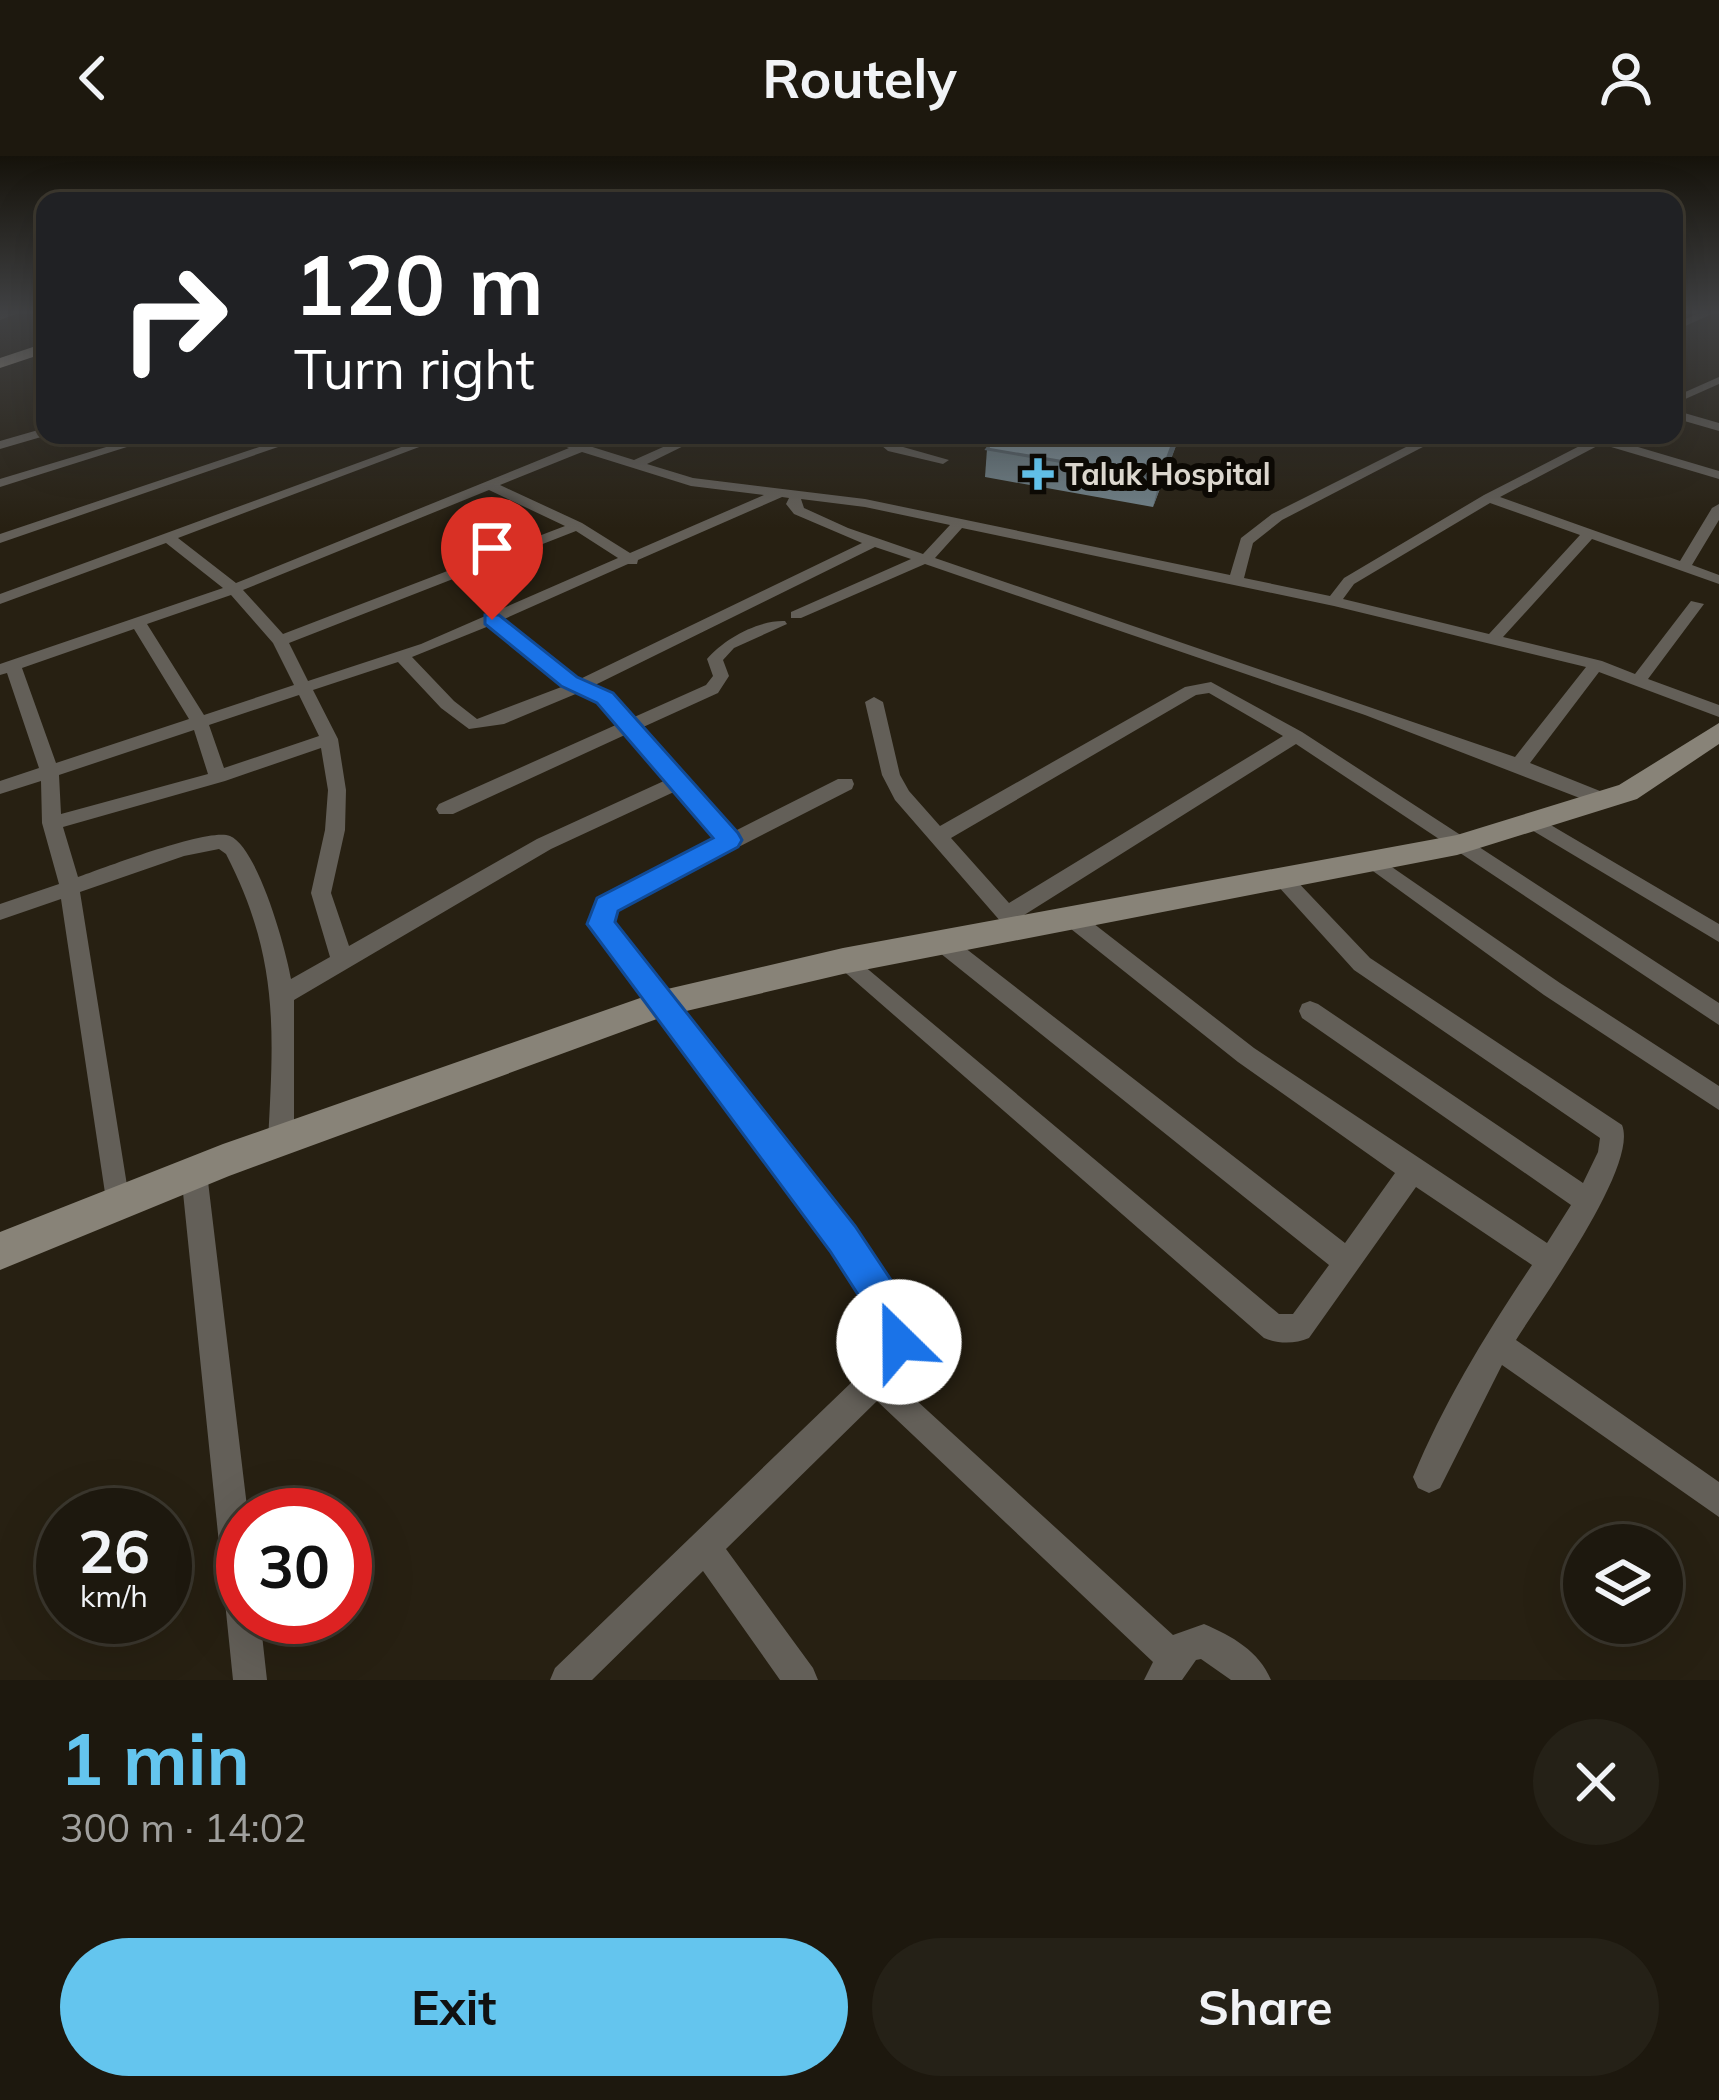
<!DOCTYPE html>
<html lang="en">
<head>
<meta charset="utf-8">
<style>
  :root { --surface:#1d180e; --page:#252117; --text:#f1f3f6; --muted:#a0a09e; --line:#3b372e; --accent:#64c5ee }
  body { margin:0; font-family:Mulish,sans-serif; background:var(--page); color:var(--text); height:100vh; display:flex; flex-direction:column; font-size:45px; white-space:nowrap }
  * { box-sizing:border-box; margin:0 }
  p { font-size:39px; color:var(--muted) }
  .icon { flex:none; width:66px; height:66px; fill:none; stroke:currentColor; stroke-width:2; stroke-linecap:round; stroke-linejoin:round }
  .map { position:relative; height:1524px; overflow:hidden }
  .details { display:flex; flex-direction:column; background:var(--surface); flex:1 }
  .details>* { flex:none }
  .hud { position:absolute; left:36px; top:36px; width:1647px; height:252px; border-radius:24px; box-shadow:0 12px 48px #0002,0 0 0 3px var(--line); background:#202124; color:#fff; overflow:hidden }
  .buttons { position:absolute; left:1563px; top:1368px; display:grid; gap:24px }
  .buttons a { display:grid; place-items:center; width:120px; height:120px; border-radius:50%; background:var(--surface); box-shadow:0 12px 48px #0002,0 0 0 3px var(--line); font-size:60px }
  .speed { position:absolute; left:36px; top:1332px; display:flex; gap:24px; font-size:60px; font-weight:700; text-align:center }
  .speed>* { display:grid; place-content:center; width:156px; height:156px; border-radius:50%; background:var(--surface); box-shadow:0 12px 48px #0002,0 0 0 3px var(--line); line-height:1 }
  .speed small { font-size:30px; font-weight:400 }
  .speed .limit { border:18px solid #d22; background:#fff; color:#111 }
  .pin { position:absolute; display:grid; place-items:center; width:102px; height:102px; color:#fff; margin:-123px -51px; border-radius:50% 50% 50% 0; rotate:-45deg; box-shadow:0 0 12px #0007 }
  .pin .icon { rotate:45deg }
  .me { position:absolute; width:132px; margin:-66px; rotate:337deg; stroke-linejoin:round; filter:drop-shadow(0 0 9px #0008) }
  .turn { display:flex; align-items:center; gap:42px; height:252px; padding:0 60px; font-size:54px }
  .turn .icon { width:156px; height:156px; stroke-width:2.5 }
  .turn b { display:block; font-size:84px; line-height:102px }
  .round { display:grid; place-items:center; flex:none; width:126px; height:126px; border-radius:63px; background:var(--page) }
  .headline { display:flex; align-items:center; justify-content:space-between; height:204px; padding:0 60px }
  h1 { font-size:72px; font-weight:700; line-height:90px; color:var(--accent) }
  .action { display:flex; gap:24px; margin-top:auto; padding:24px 60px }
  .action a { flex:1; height:138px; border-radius:72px; background:var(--accent); color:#111; font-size:48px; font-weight:700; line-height:138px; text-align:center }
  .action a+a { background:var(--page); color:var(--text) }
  header { display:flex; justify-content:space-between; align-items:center; height:156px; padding:0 60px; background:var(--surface); font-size:54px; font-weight:700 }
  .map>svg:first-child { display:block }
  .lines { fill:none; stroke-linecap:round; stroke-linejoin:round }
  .street { fill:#635f58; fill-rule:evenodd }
  .secondary { fill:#888378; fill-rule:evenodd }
  .primary { fill:#a69e90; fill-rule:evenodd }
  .wall { fill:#72838a }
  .shaded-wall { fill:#5d6a71 }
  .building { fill:#8598a1; stroke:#5d6a71; stroke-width:3 }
  .route { fill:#1a73e8; stroke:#114b97; stroke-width:3 }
  .poi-dot { fill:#64c5ee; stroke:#0d0a05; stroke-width:4.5 }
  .labels { text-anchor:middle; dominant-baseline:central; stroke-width:12; stroke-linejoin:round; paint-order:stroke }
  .far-poi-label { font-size:30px; font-weight:bold; fill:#e2ddd4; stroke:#0d0a05; text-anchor:start }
</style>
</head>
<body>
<header><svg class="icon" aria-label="back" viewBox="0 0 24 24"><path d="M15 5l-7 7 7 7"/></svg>Routely<svg class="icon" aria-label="person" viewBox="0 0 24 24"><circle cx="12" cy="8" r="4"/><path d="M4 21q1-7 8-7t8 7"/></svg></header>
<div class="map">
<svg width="1719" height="1524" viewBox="0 0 1719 1524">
  <rect width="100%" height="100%" fill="#272012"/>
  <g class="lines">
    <path class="street" d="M0 158H16L0 164Z
      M1697 158H1712L1674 175V168Z
      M1719 221V228L1674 248V241Z
      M1674 254 1719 267V275L1674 262Z
      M45 272V279H48L0 293V285Z
      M146 279H165L0 331V323Z
      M295 279H313L0 387V378Z
      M434 279H451L178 382 236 427 569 292 535 279H554L634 304 690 279H706L647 308 693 322 865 343 1230 419 1241 382 1272 358 1430 279H1446L1282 364 1253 387 1244 422 1330 440 1344 422 1484 339 1601 279H1616L1611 283 1719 315V323L1601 288 1500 341 1680 405 1712 352 1719 348V364L1692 409 1719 419V428L1592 383 1503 481 1602 505 1635 518 1691 445 1704 448 1648 523 1719 549V561L1599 516 1530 607 1610 639 1612 644 1610 649 1603 651 1365 559 925 408 801 462H791V456L911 403 875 391 593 530 611 538 632 562 706 529 713 520 707 503C724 483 758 464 785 465L787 468 734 492 723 504 729 520 718 537 641 572 733 676 838 623H852L854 628 852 633 615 754 612 767 887 1123C912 1166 909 1187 905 1234L1173 1479 1204 1468C1232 1480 1259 1495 1271 1524H1231L1201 1503 1196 1504 1182 1524H1144L1153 1506 877 1245 726 1393 813 1512 818 1524H780L703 1415 592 1524H550L555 1512 881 1198 880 1169 867 1143 590 768 599 743 718 684 676 635 551 693 294 844V986L290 994 281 998 272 994 268 986C274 874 279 801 226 698L219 693 184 700 80 736 130 1048 126 1057 117 1061 108 1057 61 743 0 764V748L59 728 42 667 41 625 0 638V625L39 612 7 517 0 519V508L223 432 166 387 0 448V438ZM582 296 691 330 764 339 630 397 582 367 500 329ZM489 334 565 370 283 478 243 434ZM782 341 789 342 786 348 794 358 862 387 578 524 502 464 628 408H637L638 404ZM801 343 865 351 950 369 923 398 848 372 804 352ZM1490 347 1580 379 1489 478 1343 443 1354 428ZM962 372 1334 450 1586 511 1515 601 935 402ZM576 375 618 402 421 488 308 525 289 487ZM231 439 273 487 294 529 204 559 147 468ZM489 470 563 530H564L477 563 454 545 412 501ZM134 473 189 563 56 607 22 512ZM398 506 441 552 469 573 504 568 578 537 599 546 618 568 439 648 436 653 439 658H453L627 578 666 624 537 683 349 790 331 737 345 674 346 634 338 583 313 534ZM299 539 319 580 224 612 209 569ZM194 574 208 618 61 658 59 619ZM321 592 328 634 325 674 311 737 330 801 291 823C286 793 258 692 230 680 209 671 104 712 78 721L63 671 225 625Z
      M877 279H889L888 283 896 289 949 304 943 308 888 295 875 284Z
      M1211 526 1302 576 1719 847V869L1296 588 1021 761 1026 768 1022 774H1008L895 644 882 619 865 546 874 541 883 546 900 619 909 635 940 670 1185 531ZM1209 537 1283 580 1009 747 951 682 1196 539Z
      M1532 658 1719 768V786L1525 670 1522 665Z
      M1373 698 1560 827 1719 930V954L1544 839 1366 710 1363 705Z
      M1284 716 1291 719 1370 802 1622 969C1639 1010 1540 1145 1516 1184L1719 1326V1361L1502 1209 1440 1332 1429 1337 1418 1332 1413 1321C1444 1246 1487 1176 1532 1109L1416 1031 1309 1182C1295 1188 1278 1188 1264 1182L832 805 835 799H851L1279 1158H1293L1329 1109 935 793 932 787 935 781H951L1345 1087 1395 1017 1238 906 1066 769 1062 763 1066 757H1080L1254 892 1547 1087 1571 1049 1302 862 1299 855 1302 848 1310 845 1318 848 1583 1027 1598 996 1600 982 1354 814 1277 729 1274 724Z
      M194 1005 203 1008 207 1017 248 1359H243V1461H260L267 1524H233L181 1017 185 1008Z"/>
    <path class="secondary" d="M1719 567V588L1637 643 1457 699 843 818 665 860 229 1020 0 1114V1076L223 988 663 834 843 792 1457 679 1619 629Z"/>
    <path class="primary" d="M45 187V197L0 212V202Z"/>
  </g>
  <path class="wall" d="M1180 279 1153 351 985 321 987 293Z"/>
  <path class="shaded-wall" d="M1176 279H1180L1153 351 1160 322Z"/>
  <path class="building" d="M997 279H1176L1160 322 987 293Z"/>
  <linearGradient id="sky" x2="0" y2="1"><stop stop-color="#15120a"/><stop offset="0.42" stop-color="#414244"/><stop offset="1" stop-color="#414244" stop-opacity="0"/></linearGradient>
  <rect width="1719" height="372" fill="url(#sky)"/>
  <path class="route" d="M485 459H499L577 521 613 537 738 677 742 684 738 691 618 755 615 766 855 1070 905 1145 917 1186 912 1199 899 1205 886 1199 875 1165 830 1095 587 768 597 742 713 682 597 547 561 530 485 468Z"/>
  <path class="poi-dot" d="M1032 300h12v12h12v12h-12v12h-12v-12h-12v-12h12z"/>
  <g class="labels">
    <g class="far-poi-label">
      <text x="1065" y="318">Taluk Hospital</text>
    </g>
  </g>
</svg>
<div class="buttons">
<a><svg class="icon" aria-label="layers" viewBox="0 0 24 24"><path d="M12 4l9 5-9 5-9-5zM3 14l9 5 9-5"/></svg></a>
</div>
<div class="speed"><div>26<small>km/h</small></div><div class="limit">30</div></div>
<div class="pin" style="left:492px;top:464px;background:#d93025"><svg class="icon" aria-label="arrive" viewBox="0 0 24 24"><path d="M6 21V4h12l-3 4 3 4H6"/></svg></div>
<svg class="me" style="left:899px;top:1186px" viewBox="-20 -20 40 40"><circle r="19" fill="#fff"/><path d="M0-13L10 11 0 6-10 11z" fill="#1a73e8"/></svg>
<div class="hud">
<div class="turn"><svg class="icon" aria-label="right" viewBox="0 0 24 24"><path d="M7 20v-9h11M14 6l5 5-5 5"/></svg><div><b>120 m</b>Turn right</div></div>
</div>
</div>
<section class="details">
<div class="headline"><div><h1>1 min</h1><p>300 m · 14:02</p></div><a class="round"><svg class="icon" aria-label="close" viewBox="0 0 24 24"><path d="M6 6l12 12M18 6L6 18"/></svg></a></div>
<div class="action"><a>Exit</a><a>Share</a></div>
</section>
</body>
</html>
